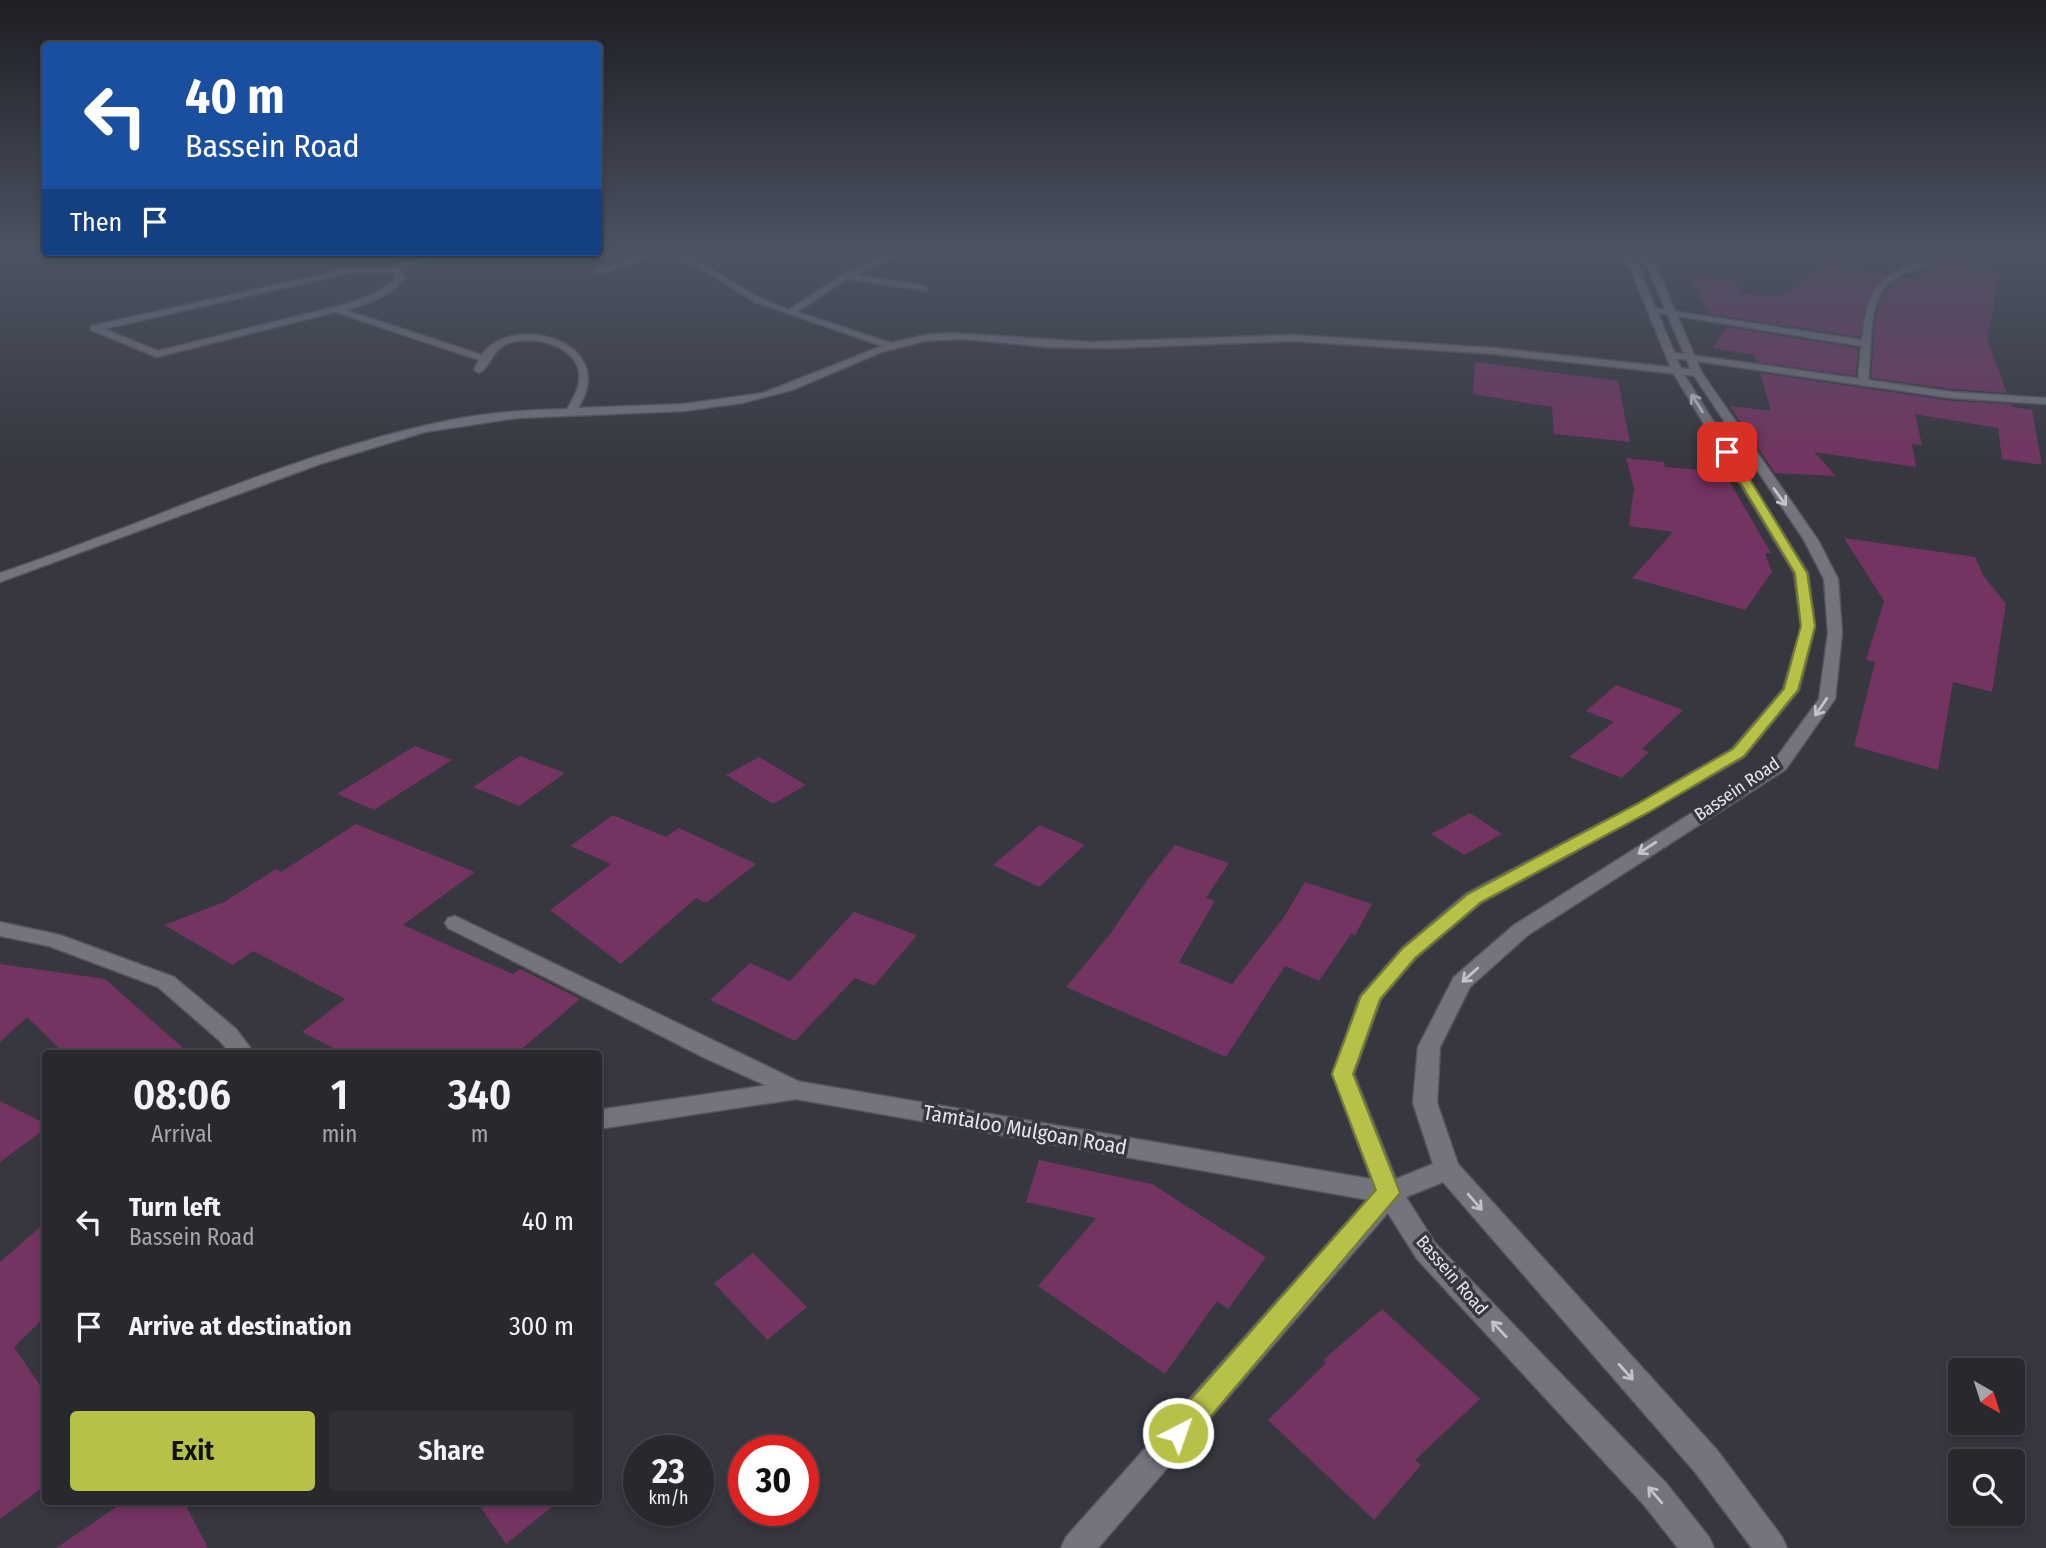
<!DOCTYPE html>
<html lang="en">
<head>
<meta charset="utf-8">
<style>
  :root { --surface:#28292f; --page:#303137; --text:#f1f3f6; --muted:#a5a6aa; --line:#44454b; --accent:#b7c148 }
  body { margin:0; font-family:"Fira Sans Condensed",sans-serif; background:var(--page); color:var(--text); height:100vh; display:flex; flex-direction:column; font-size:26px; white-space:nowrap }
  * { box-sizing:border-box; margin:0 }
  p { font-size:23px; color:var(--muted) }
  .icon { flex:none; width:38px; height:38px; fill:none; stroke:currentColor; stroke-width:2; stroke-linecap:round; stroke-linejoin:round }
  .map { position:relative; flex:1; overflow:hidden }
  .details { position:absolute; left:42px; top:1050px; width:560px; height:455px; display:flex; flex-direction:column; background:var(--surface); border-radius:7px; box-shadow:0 4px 10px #0003,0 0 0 2px var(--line) }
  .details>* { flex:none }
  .top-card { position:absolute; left:42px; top:42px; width:560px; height:214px; border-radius:7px; box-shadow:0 4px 10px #0003,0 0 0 2px var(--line); background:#1a4fa0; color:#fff; overflow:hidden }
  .needle { width:46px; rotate:141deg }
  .controls { position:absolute; left:1948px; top:1358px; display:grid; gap:14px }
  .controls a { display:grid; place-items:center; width:77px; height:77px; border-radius:7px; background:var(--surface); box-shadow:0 4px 10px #0003,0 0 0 2px var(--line); font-size:35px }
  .speed { position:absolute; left:623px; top:1435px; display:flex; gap:14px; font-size:35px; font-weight:700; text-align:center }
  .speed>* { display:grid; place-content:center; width:91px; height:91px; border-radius:50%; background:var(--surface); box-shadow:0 4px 10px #0003,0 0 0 2px var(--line); line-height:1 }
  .speed small { font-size:18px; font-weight:400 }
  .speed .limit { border:10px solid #d22; background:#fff; color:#111 }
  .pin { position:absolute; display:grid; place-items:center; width:60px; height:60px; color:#fff; margin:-30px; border-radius:14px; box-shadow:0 4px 10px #0006 }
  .me { position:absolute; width:77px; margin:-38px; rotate:41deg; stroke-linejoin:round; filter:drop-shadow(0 0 5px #0008) }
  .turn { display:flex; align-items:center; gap:24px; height:147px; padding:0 28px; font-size:32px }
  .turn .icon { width:91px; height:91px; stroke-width:2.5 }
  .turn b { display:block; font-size:49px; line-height:60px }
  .then { display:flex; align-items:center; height:66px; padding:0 28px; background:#0003; gap:14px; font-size:26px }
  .eta { display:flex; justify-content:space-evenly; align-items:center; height:119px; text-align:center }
  .eta b { font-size:42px; font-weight:600; line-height:49px }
  .cta { display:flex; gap:14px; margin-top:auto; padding:14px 28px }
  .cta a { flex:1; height:80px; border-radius:7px; background:var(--accent); color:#111; font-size:28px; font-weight:600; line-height:80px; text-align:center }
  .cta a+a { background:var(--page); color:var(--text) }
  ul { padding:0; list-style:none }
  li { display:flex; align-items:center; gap:21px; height:105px; padding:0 28px }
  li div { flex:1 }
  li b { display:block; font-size:26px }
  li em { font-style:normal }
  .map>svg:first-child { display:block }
  .building { fill:#733461 }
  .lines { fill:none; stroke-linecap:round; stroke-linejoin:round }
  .minor-casing { stroke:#55565d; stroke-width:3 }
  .tertiary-casing { stroke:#55565d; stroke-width:3 }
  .secondary-casing { stroke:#55565d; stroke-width:3 }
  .minor { fill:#74747e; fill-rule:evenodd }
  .tertiary { fill:#74747e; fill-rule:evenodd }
  .secondary { fill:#74747e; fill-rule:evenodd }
  .oneway { stroke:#c2c3ca }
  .route { fill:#b7c148; stroke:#777d2f; stroke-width:2 }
  .labels { text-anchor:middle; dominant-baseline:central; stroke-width:7; stroke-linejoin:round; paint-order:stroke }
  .street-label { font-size:18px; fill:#e4e5ea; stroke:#36373f }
  .near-street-label { font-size:21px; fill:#e4e5ea; stroke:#36373f }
</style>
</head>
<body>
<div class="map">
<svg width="2046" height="1548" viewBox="0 0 2046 1548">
  <rect width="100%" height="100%" fill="#36373f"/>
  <path class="building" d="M1936 262 2000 273 1987 340 2007 393 1952 389 1871 378 1875 321 1881 298 1894 282 1901 278 1913 280Z
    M1828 265 1886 275 1869 297 1860 337 1710 314 1688 276 1734 279 1743 294 1780 296Z
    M1727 327 1858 348 1856 376 1757 362 1754 355 1712 348Z
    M1475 362 1618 381 1630 442 1554 434 1552 407 1473 394Z
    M1760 373 1952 401 2011 404 2012 407 2032 410 2042 465 2002 459 1998 428 1915 414 1922 445 1912 444 1916 467 1814 452 1836 476 1775 473 1730 406 1771 411Z
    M1626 458 1664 462 1665 467 1724 472 1771 553H1765L1772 572 1745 610 1632 578 1673 532 1629 526 1634 488Z
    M1844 538 1975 557 1983 575 2006 604 1992 692 1953 682 1938 770 1854 746 1875 662 1866 660 1884 601Z
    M1616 685 1683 710 1642 749 1649 752 1622 778 1569 757 1614 722 1586 711Z
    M415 746 452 760 374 810 337 794Z
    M520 756 565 773 519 806 473 787Z
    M759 757 806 785 773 804 726 775Z
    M1470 813 1502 834 1464 855 1431 834Z
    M613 815 666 837 679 828 756 864 706 903 696 898 621 964 550 910 611 864 570 846Z
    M356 824 475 872 403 925 513 974 520 969 580 999 516 1054H345L302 1032 345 999 253 951 233 965 164 925 224 902 276 869 281 872Z
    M1040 825 1085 845 1039 887 993 865Z
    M1175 845 1229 863 1206 898 1215 901 1179 962 1232 984 1284 917 1305 882 1372 904 1355 935 1351 934 1319 981 1285 966 1226 1057 1066 987 1110 934 1148 879Z
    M854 912 917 935 874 986 855 978 795 1041 710 1000 750 963 790 981Z
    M0 964 105 979 190 1054H65L27 1017 0 1042Z
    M0 1101 46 1124V1128L0 1162Z
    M1039 1160 1152 1184 1266 1257 1228 1309 1217 1301 1165 1374 1038 1286 1096 1218 1026 1202Z
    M46 1222V1316L14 1347 46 1394V1485L0 1519V1262Z
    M753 1253 807 1307 767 1340 714 1283Z
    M1382 1309 1480 1399 1415 1460 1421 1465 1374 1520 1268 1420 1326 1363 1323 1360Z
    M124 1502H184L208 1548H56Z
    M477 1502H558L506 1544Z"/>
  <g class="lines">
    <g class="minor-casing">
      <path id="minor" d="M655 251C696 251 714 274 749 292 761 299 775 304 789 310L843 274 899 251H909L855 275 925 286 928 291 847 279 797 312 891 343 925 335 950 333 1091 342 1293 335 1495 348 1697 370 1702 373 1697 376 1495 354 1293 341 1112 348 1047 347 963 339 925 341 882 352 792 390 742 403 684 411 517 418 425 432 320 464 0 582V573C150 523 296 451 451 420 489 412 529 410 567 409 574 397 581 386 579 372 574 344 532 335 509 343 491 349 491 367 479 373L474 370 479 360 335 312 157 357 91 330V326L353 268H392L439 252H451L400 270 405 278C393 296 365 305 345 310L482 355C510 312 621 340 578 408L684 404 763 393 882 346 755 302 697 266 674 256 663 253 602 273 595 271ZM353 272H393L397 278 374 294 346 304 158 351 104 329Z
        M1924 261 1927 265C1912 270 1894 275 1884 288 1868 308 1871 358 1868 383L1863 386 1858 383 1861 346 1647 311 1652 308 1862 340C1867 293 1877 274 1924 261Z
        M455 916 804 1084 808 1090 804 1096 796 1099 707 1059 448 928 445 923 448 918Z
        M1389 1182 1398 1185 1402 1193 1398 1201 1098 1548H1061L1066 1537 1380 1185Z"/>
    </g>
    <g class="tertiary-casing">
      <path id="tertiary" d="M1670 352 1952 392 2046 398V404L1952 398 1667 357V353Z"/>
    </g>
    <g class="secondary-casing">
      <path id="secondary" d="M1612 251H1621L1638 266 1682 371 1808 573 1815 627 1799 690 1744 757 1649 812 1481 903 1416 958 1381 999 1354 1074 1396 1179 1433 1164 1413 1103 1418 1047 1454 977 1514 925 1774 761 1819 699 1828 633 1824 579 1804 540 1692 373 1648 268 1630 251H1638L1656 267 1702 373 1818 540 1838 579 1842 633 1835 699 1786 769 1528 935 1470 987 1440 1047 1437 1103 1458 1164 1717 1450 1782 1537 1787 1548H1752L1695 1472 1443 1182 1406 1197 1435 1243 1666 1483 1709 1537 1714 1548H1678L1644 1505 1417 1259 1381 1202 796 1099 598 1129V1110L796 1081 1371 1179 1332 1074 1360 996 1402 948 1467 893 1637 804 1732 749 1783 689 1801 627 1794 573 1672 371 1630 267Z
        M0 922 60 935 174 977 236 1029 255 1054H231L220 1041 158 987 49 946 0 936Z"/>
    </g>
    <use href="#minor" class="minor"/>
    <use href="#tertiary" class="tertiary"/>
    <use href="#secondary" class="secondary"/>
  </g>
  <defs><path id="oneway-shaft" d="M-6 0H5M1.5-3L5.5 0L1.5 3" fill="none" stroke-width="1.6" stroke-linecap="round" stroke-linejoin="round" transform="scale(1.75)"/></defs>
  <g class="oneway">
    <use href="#oneway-shaft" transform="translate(1697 403) rotate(-122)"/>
    <use href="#oneway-shaft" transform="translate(1780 497) rotate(54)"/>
    <use href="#oneway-shaft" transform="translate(1821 707) rotate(124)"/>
    <use href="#oneway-shaft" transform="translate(1647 848) rotate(147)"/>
    <use href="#oneway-shaft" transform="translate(1470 975) rotate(138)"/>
    <use href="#oneway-shaft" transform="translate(1475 1202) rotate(49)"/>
    <use href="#oneway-shaft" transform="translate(1499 1329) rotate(-133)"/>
    <use href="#oneway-shaft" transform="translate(1626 1372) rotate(48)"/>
    <use href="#oneway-shaft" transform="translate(1655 1495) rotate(-131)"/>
  </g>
  <linearGradient id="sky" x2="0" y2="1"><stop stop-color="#1e1e23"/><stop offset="0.54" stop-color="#4c5363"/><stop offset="1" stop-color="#4c5363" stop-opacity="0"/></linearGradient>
  <rect width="2046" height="467" fill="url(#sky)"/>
  <path class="route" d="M1724 449 1733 452 1807 573 1815 626 1798 690 1744 756 1649 812 1481 902 1415 958 1380 999 1353 1074 1400 1193 1188 1443 1178 1447 1169 1443 1165 1433 1169 1424 1376 1190 1332 1074 1361 996 1402 949 1468 894 1637 804 1733 749 1784 689 1801 626 1795 573 1722 452Z"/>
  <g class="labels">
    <g class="street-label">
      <text transform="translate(1737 789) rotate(-34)">Bassein Road</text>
      <text transform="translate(1452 1275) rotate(49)">Bassein Road</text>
    </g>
    <g class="near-street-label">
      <text transform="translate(1025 1130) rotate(10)">Tamtaloo Mulgoan Road</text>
    </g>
  </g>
</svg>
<div class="controls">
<a><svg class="needle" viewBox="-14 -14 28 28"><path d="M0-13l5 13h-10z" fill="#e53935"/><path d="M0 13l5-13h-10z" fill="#a5a6aa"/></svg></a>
<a><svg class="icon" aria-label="search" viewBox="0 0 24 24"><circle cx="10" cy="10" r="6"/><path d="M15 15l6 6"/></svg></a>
</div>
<div class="speed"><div>23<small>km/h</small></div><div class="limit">30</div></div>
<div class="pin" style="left:1727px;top:452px;background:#d93025"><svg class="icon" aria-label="arrive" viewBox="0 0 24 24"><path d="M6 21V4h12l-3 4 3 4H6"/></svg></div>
<svg class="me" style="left:1178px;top:1433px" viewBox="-20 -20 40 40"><circle r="17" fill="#b7c148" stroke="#fff" stroke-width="3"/><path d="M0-11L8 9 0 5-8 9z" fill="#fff"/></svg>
<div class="top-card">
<div class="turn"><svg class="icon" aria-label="left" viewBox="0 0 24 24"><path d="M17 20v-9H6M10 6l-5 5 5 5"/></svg><div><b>40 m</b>Bassein Road</div></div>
<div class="then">Then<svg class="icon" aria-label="arrive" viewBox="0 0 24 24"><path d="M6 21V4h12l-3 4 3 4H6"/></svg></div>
</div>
<section class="details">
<div class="eta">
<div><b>08:06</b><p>Arrival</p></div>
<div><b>1</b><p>min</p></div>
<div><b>340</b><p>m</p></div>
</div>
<ul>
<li><svg class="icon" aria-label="left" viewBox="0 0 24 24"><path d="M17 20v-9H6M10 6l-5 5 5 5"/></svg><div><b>Turn left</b><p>Bassein Road</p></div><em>40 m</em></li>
<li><svg class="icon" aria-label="arrive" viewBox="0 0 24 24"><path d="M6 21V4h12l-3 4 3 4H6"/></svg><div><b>Arrive at destination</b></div><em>300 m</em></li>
</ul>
<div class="cta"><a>Exit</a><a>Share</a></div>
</section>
</div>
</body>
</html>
